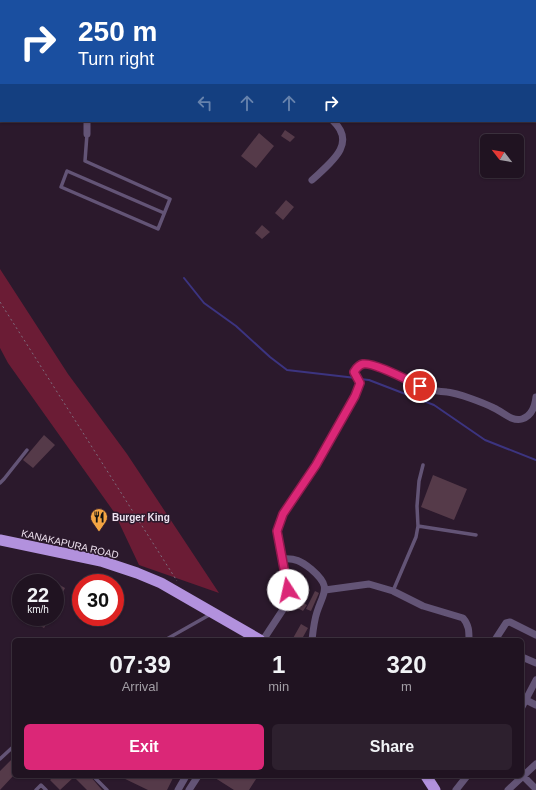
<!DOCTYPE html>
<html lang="en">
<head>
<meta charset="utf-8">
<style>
  :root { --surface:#201321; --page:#2d202e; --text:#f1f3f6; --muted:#a29ea5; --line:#3d323f; --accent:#db2777 }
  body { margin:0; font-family:Helvetica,sans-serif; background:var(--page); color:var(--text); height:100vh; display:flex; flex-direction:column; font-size:15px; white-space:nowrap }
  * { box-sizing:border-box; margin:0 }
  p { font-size:13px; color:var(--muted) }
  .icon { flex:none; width:22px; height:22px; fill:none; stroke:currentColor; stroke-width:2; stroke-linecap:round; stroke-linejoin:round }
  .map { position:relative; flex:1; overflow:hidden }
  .drawer { position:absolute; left:12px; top:638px; width:512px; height:140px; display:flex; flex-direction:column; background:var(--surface); border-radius:6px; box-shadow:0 1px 3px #0004,0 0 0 1px var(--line) }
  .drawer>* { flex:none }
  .guide { position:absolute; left:0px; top:0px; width:536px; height:122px; box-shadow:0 1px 3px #0004,0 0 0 1px var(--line); background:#1a4fa0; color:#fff; overflow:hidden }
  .needle { width:26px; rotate:301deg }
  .fabs { position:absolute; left:480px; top:134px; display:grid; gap:8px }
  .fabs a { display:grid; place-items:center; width:44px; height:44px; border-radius:6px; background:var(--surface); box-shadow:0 1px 3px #0004,0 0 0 1px var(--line); font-size:20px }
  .speed { position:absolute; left:12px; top:574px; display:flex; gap:8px; font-size:20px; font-weight:700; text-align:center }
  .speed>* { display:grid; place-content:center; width:52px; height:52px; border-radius:50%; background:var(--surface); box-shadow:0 1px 3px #0004,0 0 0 1px var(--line); line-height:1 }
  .speed small { font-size:10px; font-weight:400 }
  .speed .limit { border:6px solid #d22; background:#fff; color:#111 }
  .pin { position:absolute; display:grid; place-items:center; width:34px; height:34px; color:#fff; margin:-17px; border:2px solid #fff; border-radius:50%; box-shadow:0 1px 4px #0007 }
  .me { position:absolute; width:44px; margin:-22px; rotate:350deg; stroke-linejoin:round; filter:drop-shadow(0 0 3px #0008) }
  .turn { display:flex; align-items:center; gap:14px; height:84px; padding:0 12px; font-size:18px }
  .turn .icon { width:52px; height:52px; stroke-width:2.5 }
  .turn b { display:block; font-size:28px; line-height:34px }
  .lanes { display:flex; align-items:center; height:38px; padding:0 12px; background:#0003; justify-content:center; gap:20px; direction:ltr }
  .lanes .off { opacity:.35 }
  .eta { display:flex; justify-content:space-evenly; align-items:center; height:68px; text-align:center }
  .eta b { font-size:24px; font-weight:600; line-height:28px }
  .primary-button { display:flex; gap:8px; margin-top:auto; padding:8px 12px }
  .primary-button a { flex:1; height:46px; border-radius:6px; background:var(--accent); color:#fff; font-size:16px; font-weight:600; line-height:46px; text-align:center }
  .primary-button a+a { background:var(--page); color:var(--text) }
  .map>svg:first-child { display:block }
  .green { fill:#6b1c35 }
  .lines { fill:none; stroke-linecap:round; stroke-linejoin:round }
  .stream { stroke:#3c3480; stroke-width:2 }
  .building { fill:#553a49 }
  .path { stroke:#7d6d7e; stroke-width:1; stroke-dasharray:2 3; stroke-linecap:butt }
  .service { stroke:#635476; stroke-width:3.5 }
  .minor { stroke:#635476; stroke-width:7 }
  .trunk { stroke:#b291dd; stroke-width:11 }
  .route-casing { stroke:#8e194d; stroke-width:10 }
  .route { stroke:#db2777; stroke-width:7 }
  .labels { text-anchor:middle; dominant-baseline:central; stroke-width:3; stroke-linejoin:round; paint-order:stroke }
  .poi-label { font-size:10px; font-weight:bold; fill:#efe2f0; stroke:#2b192c; text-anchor:start }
  .street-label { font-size:10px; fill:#efe2f0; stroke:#2b192c }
</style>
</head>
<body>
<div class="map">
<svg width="536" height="790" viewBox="0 0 536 790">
  <rect width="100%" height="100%" fill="#2b192c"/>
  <path class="green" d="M0 269 68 374 127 454 219 593 139 565 114 512 8 363 0 348Z"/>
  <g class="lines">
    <path class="stream" d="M184 278 204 303 236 326 270 357 287 370 356 378
      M360 379 369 380 434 405 485 440 536 460"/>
  </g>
  <path class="building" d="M285 130 295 137 290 142 281 136Z
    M259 133 274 146 256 168 241 156Z
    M286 200 294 207 283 220 275 213Z
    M262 225 270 232 262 239 255 233Z
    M44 435 55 445 33 468 23 460Z
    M433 475 467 489 454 520 421 507Z
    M58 584 65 588 55 608V591Z
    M315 591 319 593 311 611 306 609Z
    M294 598 307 605 303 611 292 605Z
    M41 617H51L44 628 37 624Z
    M301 624 308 628 303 637 307 640H292Z
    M14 757V775L0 790V771Z
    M54 776H90L102 790H87L74 777 60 790 50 780Z
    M119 776H174L167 790H148Z
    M212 776H258L249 790H234Z"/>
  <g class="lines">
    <path class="path" d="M0 302 177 581"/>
    <path class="service" d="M87 134 85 161 170 199 158 229 61 187 67 171 164 213
      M0 483 4 479 27 450
      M418 526 476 535
      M393 591 416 537 418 526 417 506 419 481 423 465
      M165 640 211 614
      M0 759 14 746
      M93 776 107 790
      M36 790 41 785 46 790"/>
    <path class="minor" d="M239 0V1
      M94 1V0
      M87 134V121
      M312 180C329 164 358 144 333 121
      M283 559C295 558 301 561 311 569 332 587 324 591 317 612 314 621 313 631 312 640
      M325 590 369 584 393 591 423 606 463 618C469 625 469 631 469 640
      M263 640 288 602V590L277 531 283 514 316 465 355 396 360 383 354 372C355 369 358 365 363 364 374 362 416 384 429 389 437 392 439 391 447 392 458 393 484 403 494 408 503 412 512 422 522 419 532 416 535 406 536 397
      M495 640 506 623 510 622 536 635
      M522 657 536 663
      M526 700 536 705
      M522 707 536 680
      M523 776 536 789
      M178 790 186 776
      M189 790 198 776
      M456 790 467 776
      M508 790 536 764"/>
    <path class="trunk" d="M0 540 101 561 137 573 161 583 260 640
      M426 776 435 790"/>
  </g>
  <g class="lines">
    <g class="route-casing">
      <path id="route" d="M288 590 277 531 283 514 316 465 355 396 360 383 354 372C356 369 358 365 363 364 374 362 409 381 420 386"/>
    </g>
    <use href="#route" class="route"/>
  </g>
  <defs>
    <g id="restaurant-pin" transform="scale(0.9)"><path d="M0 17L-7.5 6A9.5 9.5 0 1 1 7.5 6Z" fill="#f3a443" stroke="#2b192c"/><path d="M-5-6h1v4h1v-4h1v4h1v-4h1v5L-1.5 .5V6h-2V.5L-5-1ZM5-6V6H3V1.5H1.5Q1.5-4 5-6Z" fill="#111"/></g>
  </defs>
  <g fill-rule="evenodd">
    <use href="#restaurant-pin" x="99" y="517"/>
  </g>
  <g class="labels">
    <g class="poi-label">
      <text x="112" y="517">Burger King</text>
    </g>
    <g class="street-label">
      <text transform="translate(70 544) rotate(13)">KANAKAPURA ROAD</text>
    </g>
  </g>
</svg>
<div class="fabs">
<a><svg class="needle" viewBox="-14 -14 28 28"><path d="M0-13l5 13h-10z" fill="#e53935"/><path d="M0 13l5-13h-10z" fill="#a29ea5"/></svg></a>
</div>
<div class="speed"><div>22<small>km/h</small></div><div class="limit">30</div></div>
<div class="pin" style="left:420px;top:386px;background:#d93025"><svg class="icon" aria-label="arrive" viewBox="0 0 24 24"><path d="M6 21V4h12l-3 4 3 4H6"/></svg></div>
<svg class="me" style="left:288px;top:590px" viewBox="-20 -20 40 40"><circle r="19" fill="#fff"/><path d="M0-13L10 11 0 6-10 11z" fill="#db2777"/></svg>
<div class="guide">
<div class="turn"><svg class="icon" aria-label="right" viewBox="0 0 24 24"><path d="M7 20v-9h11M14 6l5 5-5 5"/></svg><div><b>250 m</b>Turn right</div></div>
<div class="lanes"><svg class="icon off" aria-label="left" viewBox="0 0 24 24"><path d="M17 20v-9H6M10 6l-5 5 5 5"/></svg><svg class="icon off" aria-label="ahead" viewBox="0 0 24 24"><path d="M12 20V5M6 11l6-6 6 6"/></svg><svg class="icon off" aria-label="ahead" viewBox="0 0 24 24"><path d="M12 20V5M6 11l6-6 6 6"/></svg><svg class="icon" aria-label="right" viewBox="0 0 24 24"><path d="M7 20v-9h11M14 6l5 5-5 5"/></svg></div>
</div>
<section class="drawer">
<div class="eta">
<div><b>07:39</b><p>Arrival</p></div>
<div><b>1</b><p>min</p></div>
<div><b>320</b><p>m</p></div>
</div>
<div class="primary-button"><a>Exit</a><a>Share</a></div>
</section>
</div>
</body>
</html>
